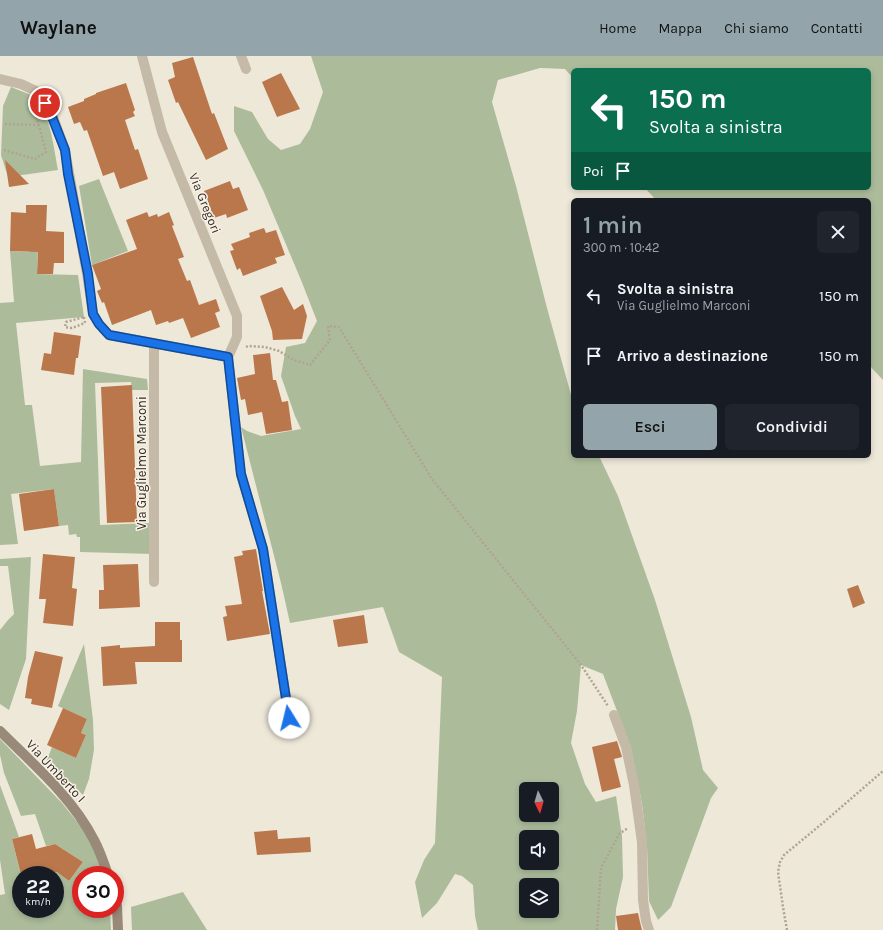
<!DOCTYPE html>
<html lang="it">
<head>
<meta charset="utf-8">
<style>
  :root { --surface:#171b24; --page:#20242c; --text:#f1f3f6; --muted:#9ea1a6; --accent:#93a5ab }
  body { margin:0; font-family:Karla,sans-serif; background:var(--page); color:var(--text); height:100vh; display:flex; flex-direction:column; font-size:15px; white-space:nowrap }
  * { box-sizing:border-box; margin:0 }
  p { font-size:13px; color:var(--muted) }
  .icon { flex:none; width:22px; height:22px; fill:none; stroke:currentColor; stroke-width:2; stroke-linecap:round; stroke-linejoin:round }
  .map { position:relative; flex:1; overflow:hidden }
  .details { position:absolute; left:571px; top:142px; width:300px; height:260px; display:flex; flex-direction:column; background:var(--surface); border-radius:6px; box-shadow:0 2px 6px #0003 }
  .details>* { flex:none }
  .top-card { position:absolute; left:571px; top:12px; width:300px; height:122px; border-radius:6px; box-shadow:0 2px 6px #0003; background:#0b6e4f; color:#fff; overflow:hidden }
  .needle { width:26px; rotate:175deg }
  .buttons { position:absolute; left:519px; top:726px; display:grid; gap:8px }
  .buttons a { display:grid; place-items:center; width:40px; height:40px; border-radius:6px; background:var(--surface); box-shadow:0 2px 6px #0003; font-size:20px }
  .speed { position:absolute; left:12px; top:810px; display:flex; gap:8px; font-size:20px; font-weight:700; text-align:center }
  .speed>* { display:grid; place-content:center; width:52px; height:52px; border-radius:50%; background:var(--surface); box-shadow:0 2px 6px #0003; line-height:1 }
  .speed small { font-size:10px; font-weight:400 }
  .speed .limit { border:6px solid #d22; background:#fff; color:#111 }
  .pin { position:absolute; display:grid; place-items:center; width:34px; height:34px; color:#fff; margin:-17px; border:2px solid #fff; border-radius:50%; box-shadow:0 1px 4px #0007 }
  .me { position:absolute; width:44px; margin:-22px; rotate:351deg; stroke-linejoin:round; filter:drop-shadow(0 0 3px #0008) }
  .turn { display:flex; align-items:center; gap:14px; height:84px; padding:0 12px; font-size:18px }
  .turn .icon { width:52px; height:52px; stroke-width:2.5 }
  .turn b { display:block; font-size:28px; line-height:34px }
  .then { display:flex; align-items:center; height:38px; padding:0 12px; background:#0003; gap:8px; font-size:15px }
  .round { display:grid; place-items:center; flex:none; width:42px; height:42px; border-radius:6px; background:var(--page) }
  .head { display:flex; align-items:center; justify-content:space-between; height:68px; padding:0 12px }
  h1 { font-size:24px; font-weight:600; line-height:30px; color:var(--accent) }
  .primary-button { display:flex; gap:8px; margin-top:auto; padding:8px 12px }
  .primary-button a { flex:1; height:46px; border-radius:6px; background:var(--accent); color:#111; font-size:16px; font-weight:600; line-height:46px; text-align:center }
  .primary-button a+a { background:var(--page); color:var(--text) }
  ul { padding:0; list-style:none }
  li { display:flex; align-items:center; gap:12px; height:60px; padding:0 12px }
  li div { flex:1 }
  li b { display:block; font-size:15px }
  li em { font-style:normal }
  header { display:flex; align-items:center; gap:24px; box-sizing:border-box; height:56px; padding:0 20px; background:var(--accent); color:#111 }
  header strong { font-size:19px }
  nav { display:flex; gap:22px; margin-inline-start:auto; font-size:14px }
  .map>svg:first-child { display:block }
  .green { fill:#acbc9b; fill-rule:evenodd }
  .building { fill:#ba774c }
  .lines { fill:none; stroke-linecap:round; stroke-linejoin:round }
  .path { stroke:#b0a391; stroke-width:2.5; stroke-dasharray:2 2; stroke-linecap:butt }
  .street { stroke:#c5b9a7; stroke-width:10 }
  .secondary { stroke:#988978; stroke-width:10 }
  .route-casing { stroke:#114b97; stroke-width:10 }
  .route { stroke:#1a73e8; stroke-width:7 }
  .labels { text-anchor:middle; dominant-baseline:central; stroke-width:3; stroke-linejoin:round; paint-order:stroke }
  .street-label { font-size:13px; fill:#322c26; stroke:#f7f1e5 }
</style>
</head>
<body>
<header>
<strong>Waylane</strong>
<nav><a>Home</a><a>Mappa</a><a>Chi siamo</a><a>Contatti</a></nav>
</header>
<div class="map">
<svg width="883" height="874" viewBox="0 0 883 874">
  <rect width="100%" height="100%" fill="#eee8d9"/>
  <path class="green" d="M311 0H883V324L869 309V144H656L645 132H869V14H573V22L565 13 540 12 498 24 492 46 516 130 547 252 573 346V400H599L618 440 655 544 691 661 703 714 718 732 711 742 671 851 658 864 649 845 647 790 642 748 631 692 603 618 581 609 577 655 571 687 585 728 596 746 616 740 622 780 623 821 616 853 615 874H478L475 860 473 829 462 820 455 818 437 847 422 862 415 826 424 804 435 787 442 621 399 596 383 551 290 567 281 527 241 371 247 375 261 380 301 373 295 360 281 320 286 291 305 287 317 265 301 224 263 134 234 75V50L252 56 268 83 281 94 300 88 310 73 323 36ZM526 733H552V759H526ZM526 781H552V807H526ZM526 829H552V855H526Z
    M11 31C17 34 25 36 31 39 50 50 54 94 58 114L8 121 1 99 3 50Z
    M99 123 128 195 92 209 79 130Z
    M38 190 37 218 78 219 84 261 16 267 25 349H32L40 410 81 406 83 313 147 323 148 334H132L131 326 95 327 98 405 100 469 151 467 152 498 80 496V481H77L76 478 69 479 68 469 59 470 54 433 11 438 18 488 0 489V247L14 246 10 195 29 196Z
    M31 501 26 603 9 654 0 648V574L8 564 14 558 8 510H0V503Z
    M84 588 93 664 94 694 89 723 83 739 47 704 52 691 76 702 86 679 81 677 87 663 58 650Z
    M0 683 62 747 82 772 96 794 104 819H81V853H110L111 874H0V839L5 838 0 804V729L19 781 12 783 21 820V853H55V819H43L57 816 69 825 83 806 55 788 46 790 35 758 21 760 4 717 0 699Z
    M183 836 207 874H132L131 851Z"/>
  <path class="building" d="M193 1 212 58 214 57 228 93 206 104 178 46 176 47 168 24 175 21 172 7Z
    M281 17 300 53 277 61 262 26Z
    M126 27 135 54 133 56 135 60 125 64 135 94 138 93 148 123 120 133 114 116 103 120 87 74 84 75 80 66 74 68 68 51 84 45V43L96 38V37Z
    M5 104 29 128 9 131Z
    M230 125 233 133 239 131 248 154 227 162 226 158 214 162 204 135Z
    M26 149H47L46 175 64 176V207H54L53 218H37L38 196 10 195 11 156 26 157Z
    M147 156 149 161 157 158 158 161 169 156 174 169 172 170 184 201 178 203 187 225 190 224 199 249 216 243 220 255 215 257 220 271 191 282 183 262 169 267 168 265 156 269 151 254 112 269 104 246 102 247 97 235 101 233 92 209 137 193 126 164Z
    M264 172 266 177 276 174 285 199 275 202 277 207 243 220 240 212 237 214 230 195 234 194 231 188 250 181 249 177Z
    M282 231 294 254 303 248 307 260 302 283 273 284 272 275 260 240Z
    M54 276 81 280 78 302H76L74 319 41 314 44 297 51 298Z
    M270 297 273 324H276L282 346 288 345 292 374 266 378 262 356 248 359 245 343 241 344 237 322 255 318 253 299Z
    M132 329 137 466 107 467 101 331Z
    M54 433 59 470 24 475 19 438Z
    M256 493 263 535H262L270 578 227 585 223 561 227 560 225 550 242 548 234 501 243 499 242 495Z
    M43 498 75 501 72 532 77 533 73 570 43 567 46 543H39Z
    M138 508 140 551 99 553V534H104L103 509Z
    M858 529 865 547 853 552 847 533Z
    M364 559 368 587 338 591 333 564Z
    M155 566H180V584H182V606H135L137 628 103 630 101 591 120 589V592L155 590Z
    M35 595 63 601 52 652 31 648 32 643 25 642 28 621Z
    M63 652 87 663 81 677 86 679 76 702 47 689Z
    M617 685 622 701 614 703 621 731 602 736 592 691Z
    M277 774 278 783 310 781 311 796 257 799 254 776Z
    M32 778 36 793 55 788 83 806 69 825 57 816 43 819H21L12 783Z
    M638 857 640 866 642 874H618L616 860Z"/>
  <g class="lines">
    <path class="path" d="M5 68 39 69
      M4 94 35 103 46 96 36 59
      M84 261 85 267 72 272 65 271 66 266Z
      M246 291 248 290 265 291 279 295 294 304 310 309 330 284 328 270 339 271 432 423 581 609 608 650
      M597 874 601 812 619 778 628 772
      M787 874 783 851 778 816 780 806 784 799 824 766 883 715"/>
    <path class="street" d="M142 0 162 76 237 260V281L228 301
      M241 0 246 13
      M0 23 21 28 36 35 45 47 53 61 65 94 87 218 93 258 99 268 109 279 228 301
      M154 287V526
      M228 301 241 419 263 493 289 662
      M614 659 626 691 634 729 642 786 643 844 646 865 649 874"/>
    <path class="secondary" d="M0 675C34 709 72 741 94 784 100 795 104 807 108 819
      M115 843 117 850 118 874"/>
  </g>
  <g class="lines">
    <g class="route-casing">
      <path id="route" d="M45 47 52 61 65 94 68 118 88 218 93 258 99 268 109 279 228 301 241 418 263 493 289 662"/>
    </g>
    <use href="#route" class="route"/>
  </g>
  <g class="labels">
    <g class="street-label">
      <text transform="translate(205 147) rotate(68)">Via Gregori</text>
      <text transform="translate(141 407) rotate(-90)">Via Guglielmo Marconi</text>
      <text transform="translate(56 715) rotate(47)">Via Umberto I</text>
    </g>
  </g>
</svg>
<div class="buttons">
<a><svg class="needle" viewBox="-14 -14 28 28"><path d="M0-13l5 13h-10z" fill="#e53935"/><path d="M0 13l5-13h-10z" fill="#9ea1a6"/></svg></a>
<a><svg class="icon" aria-label="sound" viewBox="0 0 24 24"><path d="M4 9h4l5-4v14l-5-4H4zM17 9q2 3 0 6"/></svg></a>
<a><svg class="icon" aria-label="layers" viewBox="0 0 24 24"><path d="M12 4l9 5-9 5-9-5zM3 14l9 5 9-5"/></svg></a>
</div>
<div class="speed"><div>22<small>km/h</small></div><div class="limit">30</div></div>
<div class="pin" style="left:45px;top:47px;background:#d93025"><svg class="icon" aria-label="arrive" viewBox="0 0 24 24"><path d="M6 21V4h12l-3 4 3 4H6"/></svg></div>
<svg class="me" style="left:289px;top:662px" viewBox="-20 -20 40 40"><circle r="19" fill="#fff"/><path d="M0-13L10 11 0 6-10 11z" fill="#1a73e8"/></svg>
<div class="top-card">
<div class="turn"><svg class="icon" aria-label="left" viewBox="0 0 24 24"><path d="M17 20v-9H6M10 6l-5 5 5 5"/></svg><div><b>150 m</b>Svolta a sinistra</div></div>
<div class="then">Poi<svg class="icon" aria-label="arrive" viewBox="0 0 24 24"><path d="M6 21V4h12l-3 4 3 4H6"/></svg></div>
</div>
<section class="details">
<div class="head"><div><h1>1 min</h1><p>300 m · 10:42</p></div><a class="round"><svg class="icon" aria-label="close" viewBox="0 0 24 24"><path d="M6 6l12 12M18 6L6 18"/></svg></a></div>
<ul>
<li><svg class="icon" aria-label="left" viewBox="0 0 24 24"><path d="M17 20v-9H6M10 6l-5 5 5 5"/></svg><div><b>Svolta a sinistra</b><p>Via Guglielmo Marconi</p></div><em>150 m</em></li>
<li><svg class="icon" aria-label="arrive" viewBox="0 0 24 24"><path d="M6 21V4h12l-3 4 3 4H6"/></svg><div><b>Arrivo a destinazione</b></div><em>150 m</em></li>
</ul>
<div class="primary-button"><a>Esci</a><a>Condividi</a></div>
</section>
</div>
</body>
</html>
